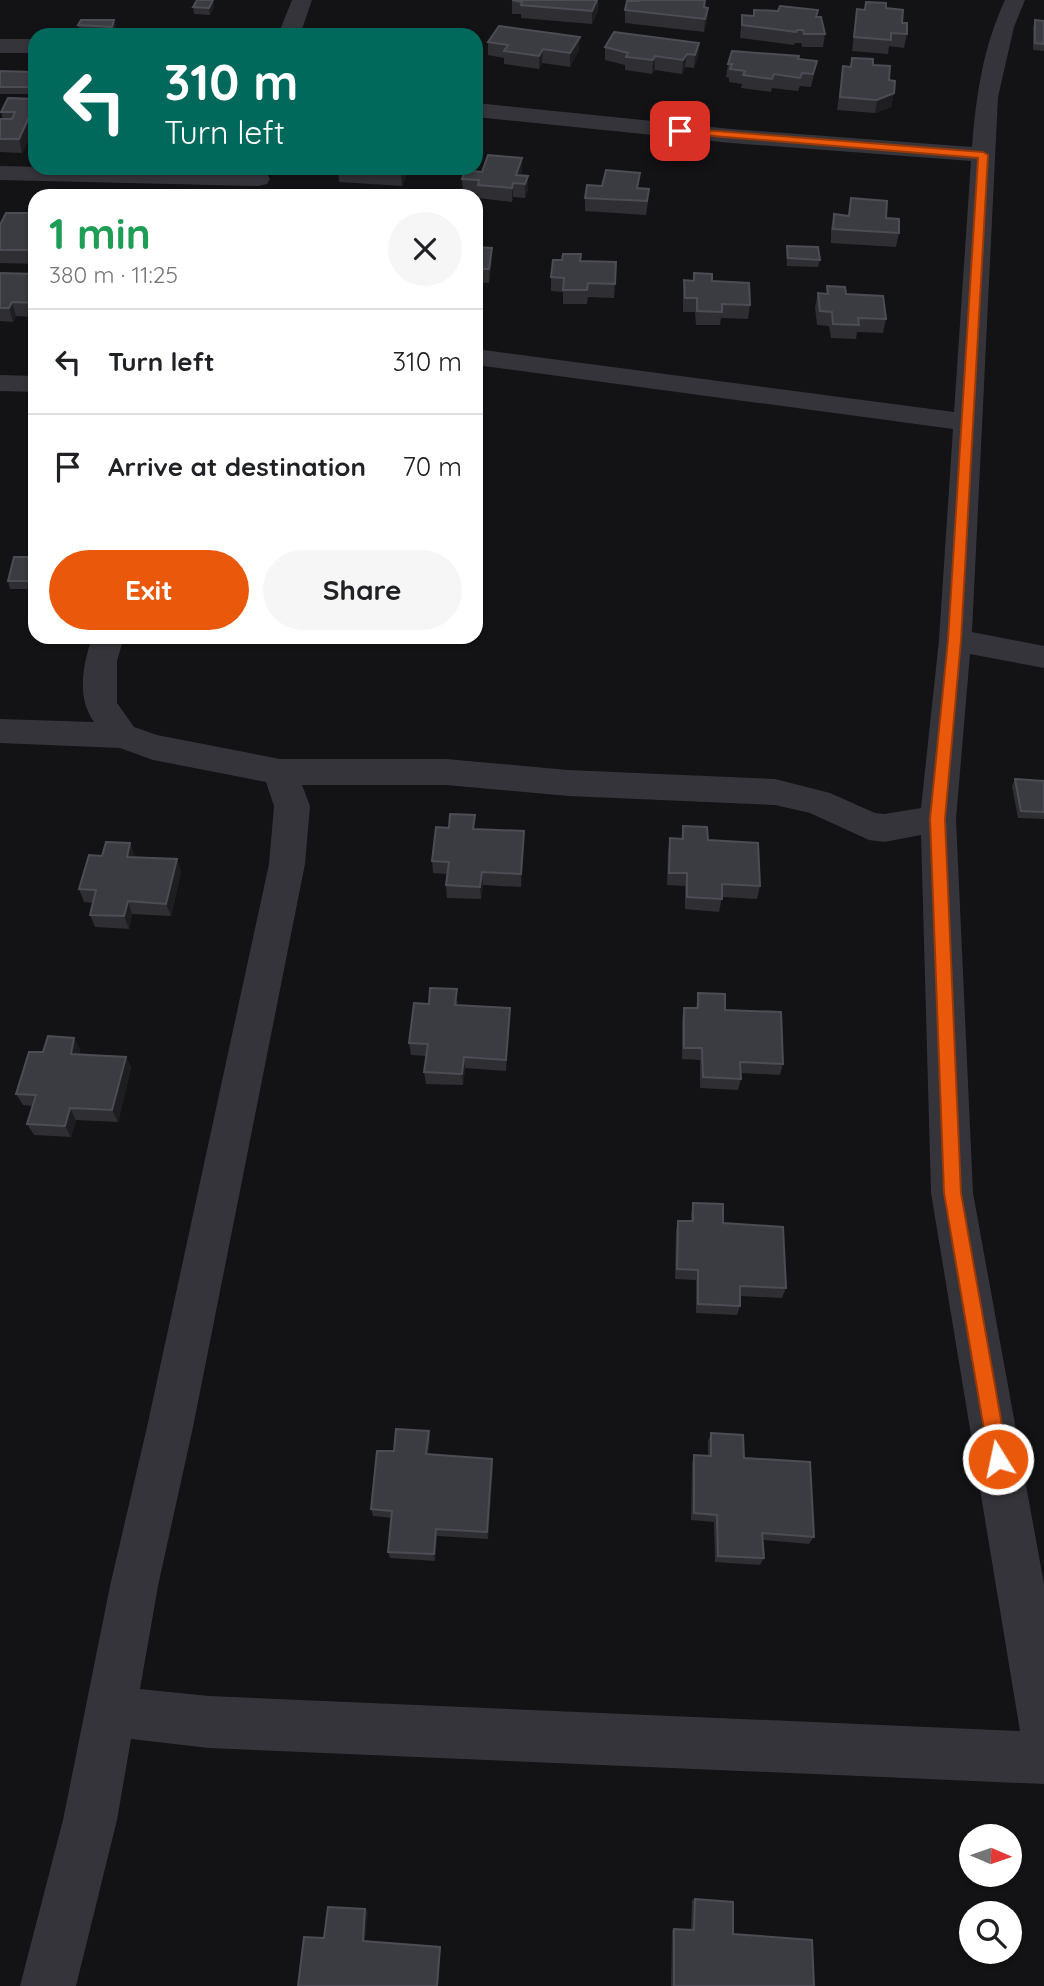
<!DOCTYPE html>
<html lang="en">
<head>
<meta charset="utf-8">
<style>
  :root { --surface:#fff; --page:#f6f6f6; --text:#202124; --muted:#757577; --line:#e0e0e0; --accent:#ea580c }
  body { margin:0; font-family:Quicksand,sans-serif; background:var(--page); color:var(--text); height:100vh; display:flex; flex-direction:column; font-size:26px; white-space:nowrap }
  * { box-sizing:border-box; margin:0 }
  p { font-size:23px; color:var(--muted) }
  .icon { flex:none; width:38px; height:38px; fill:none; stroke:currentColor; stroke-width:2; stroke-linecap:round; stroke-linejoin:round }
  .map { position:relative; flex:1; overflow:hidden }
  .drawer { position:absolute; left:28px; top:189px; width:455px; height:455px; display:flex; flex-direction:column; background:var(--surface); border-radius:21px; box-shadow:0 2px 5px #0004 }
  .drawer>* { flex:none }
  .banner { position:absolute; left:28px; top:28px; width:455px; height:147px; border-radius:21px; box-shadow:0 2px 5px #0004; background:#00695c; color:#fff; overflow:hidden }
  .needle { width:46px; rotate:92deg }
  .buttons { position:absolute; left:959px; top:1824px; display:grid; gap:14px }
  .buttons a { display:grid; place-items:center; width:63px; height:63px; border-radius:50%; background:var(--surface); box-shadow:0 2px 5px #0004; font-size:35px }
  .pin { position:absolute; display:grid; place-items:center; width:60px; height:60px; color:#fff; margin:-30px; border-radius:14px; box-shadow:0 4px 10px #0006 }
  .me { position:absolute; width:77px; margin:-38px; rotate:350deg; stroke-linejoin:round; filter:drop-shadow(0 0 5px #0008) }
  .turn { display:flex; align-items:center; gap:24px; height:147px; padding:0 21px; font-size:32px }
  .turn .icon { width:91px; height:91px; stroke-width:2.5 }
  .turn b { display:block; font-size:49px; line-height:60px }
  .round { display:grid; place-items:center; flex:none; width:74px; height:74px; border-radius:37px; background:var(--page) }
  .overview { display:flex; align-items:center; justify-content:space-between; height:119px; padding:0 21px }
  h1 { font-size:42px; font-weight:700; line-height:52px; color:#1e9e55 }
  .primary-button { display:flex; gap:14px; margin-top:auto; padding:14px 21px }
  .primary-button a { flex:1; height:80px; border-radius:42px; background:var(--accent); color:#fff; font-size:28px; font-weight:700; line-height:80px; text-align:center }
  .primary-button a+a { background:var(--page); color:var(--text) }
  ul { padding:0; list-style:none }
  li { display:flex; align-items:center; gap:21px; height:105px; padding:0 21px; border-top:2px solid var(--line) }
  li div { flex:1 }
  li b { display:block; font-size:26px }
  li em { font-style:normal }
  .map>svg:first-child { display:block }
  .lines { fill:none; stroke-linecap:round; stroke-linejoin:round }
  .minor { fill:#34343a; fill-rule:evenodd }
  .wall { fill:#2f2f33 }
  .shaded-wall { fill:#1e1e21 }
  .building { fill:#3b3c41; stroke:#4c4d54; stroke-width:2 }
  .route { fill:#ea580c; stroke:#983908; stroke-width:2 }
</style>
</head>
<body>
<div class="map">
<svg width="1044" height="1986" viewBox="0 0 1044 1986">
  <rect width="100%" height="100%" fill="#131315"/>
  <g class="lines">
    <path class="minor" d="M292 0H312L300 35H278Z
      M1005 0H1025L1014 27 998 97 972 632 1044 646V668L970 654 956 819 973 1193 1044 1584V1784L209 1748 131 1739 117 1820 76 1986H20L63 1820 110 1586 147 1427 269 864 274 806 266 782 153 760 120 748 0 743V719L94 722C76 697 83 666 92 637H124L117 661V703L134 727 157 735 280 759H446L568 770 775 779 830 793 875 813 884 814 921 808 939 640 953 429 476 365V349L954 412 971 161 731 143 476 117V103L731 129 972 147C976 96 983 47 1005 0ZM302 785H446L568 796 775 805 810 813 869 840 884 842 921 835 931 1193 1020 1731 209 1696 140 1689 158 1586 193 1427 305 864 310 806Z
      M0 39H35V53H0Z
      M0 166 258 172 267 174 270 179 267 184 258 186 0 180Z
      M0 375 35 376V392L0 391Z"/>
  </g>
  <path class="wall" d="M512 0H598V11L592 24 521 18V14H512Z
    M639 1 708 8 707 21 704 32 625 23V10Z
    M866 2 886 8 902 23 907 34 904 48 889 46 888 54 852 51 857 9 864 10Z
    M193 7H214L210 15 194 14Z
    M818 10 817 17 825 34 823 47H802L801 43H795L794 45 740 38 742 15 754 16 778 11Z
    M114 20 116 27 114 34 80 32 78 25Z
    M1035 20 1044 21V51L1033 50V27Z
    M488 42 579 50 570 67 542 63 539 69 504 64V58L488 55Z
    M699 43 698 57 694 68 685 67 682 74 655 70 652 74 625 70V65L605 60V47Z
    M852 58 873 65 889 80 894 93 891 107 875 113 837 110 843 66 850 67Z
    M798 59 814 74 811 87 800 86 798 91 772 88 771 92 741 88 742 84 729 82V78L726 77 728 64Z
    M0 71 33 77 35 94H0Z
    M35 99V126L22 153 0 152V119H3L1 112Z
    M338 168H406L407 174 402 186 339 182Z
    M522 171 520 175 528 189 525 198 513 197 512 202 478 198V194L463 192 462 179 482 172Z
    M639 188 648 202 646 215 585 211V198Z
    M851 198 886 218 899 233 896 247 831 243V228L834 214 848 215Z
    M35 213V264L0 263V223Z
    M787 246 820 260 818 267 787 266 786 253Z
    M476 247 492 261 489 283 476 282Z
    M581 261 616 262 614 298 588 297 587 304H563V292L551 291V277Z
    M0 273 35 274V317L16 316 13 322 0 321Z
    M694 273 712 281 750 305 748 319 721 318 720 325H696L695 312H683V294L684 280 693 281Z
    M827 286 846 294 886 319 883 333 857 332 856 339 831 338 829 326 817 325 815 307 818 293 826 294Z
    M35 557V589H10L8 581Z
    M1015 779 1044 781V819L1018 818 1012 786Z
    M683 826 708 840 760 886 757 899 722 897 719 912 685 909V886L667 885 668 851 670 838 681 839Z
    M476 829 524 831 521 887 483 885 481 899 447 898 446 885 447 874 433 873 432 861Z
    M130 843 135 857 177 859 181 872 171 916 132 914 129 929 95 927 90 915 93 903 84 902 79 889 102 856Z
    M698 993 725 1010 783 1064 780 1075 741 1073V1079L738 1090 700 1088V1060L682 1059V1019L684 1008H696Z
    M458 1001 457 1006 510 1008 506 1071 465 1068 463 1085 426 1084 424 1072 426 1056 411 1055 409 1043 429 1004Z
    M80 1049 79 1054 126 1057 131 1068 118 1122 76 1120 71 1137 34 1135 27 1124 33 1106 23 1105 16 1094 43 1052Z
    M693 1203 723 1223 786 1288 782 1298 740 1296V1306L737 1315 696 1313V1280L675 1279 676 1231 678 1221H691V1213Z
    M429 1431 430 1439 428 1454 492 1459 493 1466 488 1539 437 1536 435 1561 390 1558 388 1552 392 1518 373 1516 371 1509 394 1451Z
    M711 1433 744 1458 814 1537 809 1544 763 1540 764 1558 760 1565 715 1562 714 1522 691 1520 692 1463 694 1455 708 1456V1441Z
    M695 1899 733 1934 814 1986H671L672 1930 674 1929 691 1930 692 1900Z"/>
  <path class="shaded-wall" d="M213 0 214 7 210 15 209 8Z
    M597 0 598 11 592 24V11Z
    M708 8 707 21 704 32 705 19Z
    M114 20 116 27 114 34 112 27Z
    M580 37 579 50 570 67V53Z
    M699 43 698 57 694 68 695 55Z
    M543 49 542 63 539 69V56Z
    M687 54 685 67 682 74 683 60Z
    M655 56V70L652 74 653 60Z
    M894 93 891 107 875 113 877 100Z
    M35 104V126L22 153 19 139Z
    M522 158V171L518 184 516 175Z
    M403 168H406L407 174 402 186 401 173Z
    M528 176V189L525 198V184Z
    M513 183V197L512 202V188Z
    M492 248V261L489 283V269Z
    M12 302 16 316 13 322 9 308Z
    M524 831V844L521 887V874Z
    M130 843 135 856 132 870 127 857Z
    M177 859 181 872 171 916 166 904Z
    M482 872 483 885 481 899 480 887Z
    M128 901 132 914 129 929 124 916Z
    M510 1008V1020L506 1071V1060Z
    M74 1038 80 1049 76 1065 71 1054Z
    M126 1057 131 1068 118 1122 112 1110Z
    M464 1057 465 1068 463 1085 462 1074Z
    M70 1108 76 1120 71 1137 65 1126Z
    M429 1431 430 1439 428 1462 426 1454Z
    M492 1459 493 1466 488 1539 487 1532Z
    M436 1529 437 1536 435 1561 434 1554Z
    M365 1909 368 1910 365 1942 363 1941Z
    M440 1947 441 1948 438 1986H437Z"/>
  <path class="building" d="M197 0H213L209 8 193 7Z
    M512 0H597L592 11 521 5 522 2Z
    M640 0H705L704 7 708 8 705 19 625 10 627 1H639Z
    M866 2 886 3V8L903 10 902 23H907V34L891 33V40L854 37 857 9 865 10Z
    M780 6 818 10 816 17H821L825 34H804L803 30H797L796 32 742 25V15L754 16V10L778 11Z
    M81 20H114L112 27 78 25Z
    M1035 20 1044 21V44L1035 43Z
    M499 26 580 37 570 53 543 49 539 56 504 51 508 45 488 42Z
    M167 29 197 30 194 35H164Z
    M614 32 699 43 695 55 687 54 683 60 655 56 653 60 626 57 628 53 605 47Z
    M732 51 799 56 798 59 817 61 813 74 802 73 800 78 774 74 772 79 743 75 745 71 730 69 732 64H728Z
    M852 58 873 59V65L890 66 889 80 895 81 894 93 877 100 840 97 843 66 851 67Z
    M0 71 31 72 29 77H35V83L33 87H0Z
    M8 98 35 99V104L19 139H0V119H12L15 112H1Z
    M488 155 522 158 516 175 528 176 525 184 513 183 512 188 478 185 479 180 462 179 465 170 482 172Z
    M339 168H403L401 173Z
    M606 170 640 173 637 188 649 189 647 201 585 198 587 185 602 186Z
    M851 198 887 201 886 218 899 219V233L833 229 834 214 849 216Z
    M6 213H35V250H0V223H1Z
    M787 246 818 247 820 260 788 258Z
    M476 247 492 248 489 269H476Z
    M563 254H581L580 261 616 262 615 284 588 283 587 290H563L564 278 551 277 553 260H562Z
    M0 273 35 274V303L12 302 9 308H0Z
    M694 273 712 274V281L749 283 750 305 722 304V312L697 311V298H685L684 280 694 281Z
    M827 286 845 287 846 294 883 296 886 319 858 318 859 325 833 324 832 312 820 311 818 293 828 294Z
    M14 557H35V581H8Z
    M1015 779 1044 781V812L1021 811Z
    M450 814 475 815 473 829 524 831 521 874 482 872 480 887 446 885 449 862 432 861 436 827 449 828Z
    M683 826 707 827 708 840 758 843 760 886 722 884V899L687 897V873H669L670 838 683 839Z
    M106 842 130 843 127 857 177 859 166 904 128 901 124 916 90 915 96 890 79 889 89 855 102 856Z
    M430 988 457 989 455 1005 510 1008 506 1060 464 1057 462 1074 424 1072 428 1044 409 1043 414 1003 429 1004Z
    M698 993 725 994V1010L781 1012 783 1064 740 1062 741 1079 703 1077 702 1048H684V1008H698Z
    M48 1036 74 1038 71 1054 126 1057 112 1110 70 1108 65 1126 27 1124 36 1095 16 1094 29 1052H43Z
    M693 1203 723 1204V1223L783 1227 786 1288 740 1286V1306L698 1304V1270L677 1269 678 1221H693Z
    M396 1429 429 1431 426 1454 492 1459 487 1532 436 1529 434 1554 388 1552 392 1511 371 1509 377 1451H394Z
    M711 1433 743 1435 744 1458 810 1462 814 1537 762 1533 764 1558 718 1556 717 1515 694 1513V1455L711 1456Z
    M695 1899 733 1902V1934L812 1940 814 1986H674V1929L694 1930Z
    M328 1907 365 1909 363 1941 440 1947 437 1986H298L304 1937 324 1938Z"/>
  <path class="route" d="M680 128 983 152 988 155 961 640 945 819 961 1193 1008 1459 1005 1466 998 1469 991 1466 989 1459 944 1193 930 819 948 640 978 158 676 133 675 131Z"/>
</svg>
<div class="buttons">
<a><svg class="needle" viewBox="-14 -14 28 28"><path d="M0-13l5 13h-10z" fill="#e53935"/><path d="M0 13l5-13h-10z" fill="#757577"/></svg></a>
<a><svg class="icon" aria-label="search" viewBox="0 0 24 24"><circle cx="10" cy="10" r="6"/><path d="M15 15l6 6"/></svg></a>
</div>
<div class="pin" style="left:680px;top:131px;background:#d93025"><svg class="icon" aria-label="arrive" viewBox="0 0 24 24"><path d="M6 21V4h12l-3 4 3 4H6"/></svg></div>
<svg class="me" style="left:998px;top:1459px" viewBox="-20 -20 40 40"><circle r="17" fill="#ea580c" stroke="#fff" stroke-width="3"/><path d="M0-11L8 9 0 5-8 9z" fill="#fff"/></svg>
<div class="banner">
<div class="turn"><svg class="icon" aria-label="left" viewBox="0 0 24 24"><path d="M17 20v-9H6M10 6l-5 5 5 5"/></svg><div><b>310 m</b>Turn left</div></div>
</div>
<section class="drawer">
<div class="overview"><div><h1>1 min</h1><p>380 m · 11:25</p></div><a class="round"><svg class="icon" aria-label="close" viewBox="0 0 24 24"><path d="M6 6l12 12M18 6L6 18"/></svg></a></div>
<ul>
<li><svg class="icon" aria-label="left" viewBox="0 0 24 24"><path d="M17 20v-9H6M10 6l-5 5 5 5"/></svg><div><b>Turn left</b></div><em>310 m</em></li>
<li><svg class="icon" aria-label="arrive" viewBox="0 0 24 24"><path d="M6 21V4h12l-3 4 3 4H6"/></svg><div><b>Arrive at destination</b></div><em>70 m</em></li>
</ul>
<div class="primary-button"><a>Exit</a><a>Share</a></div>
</section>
</div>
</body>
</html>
